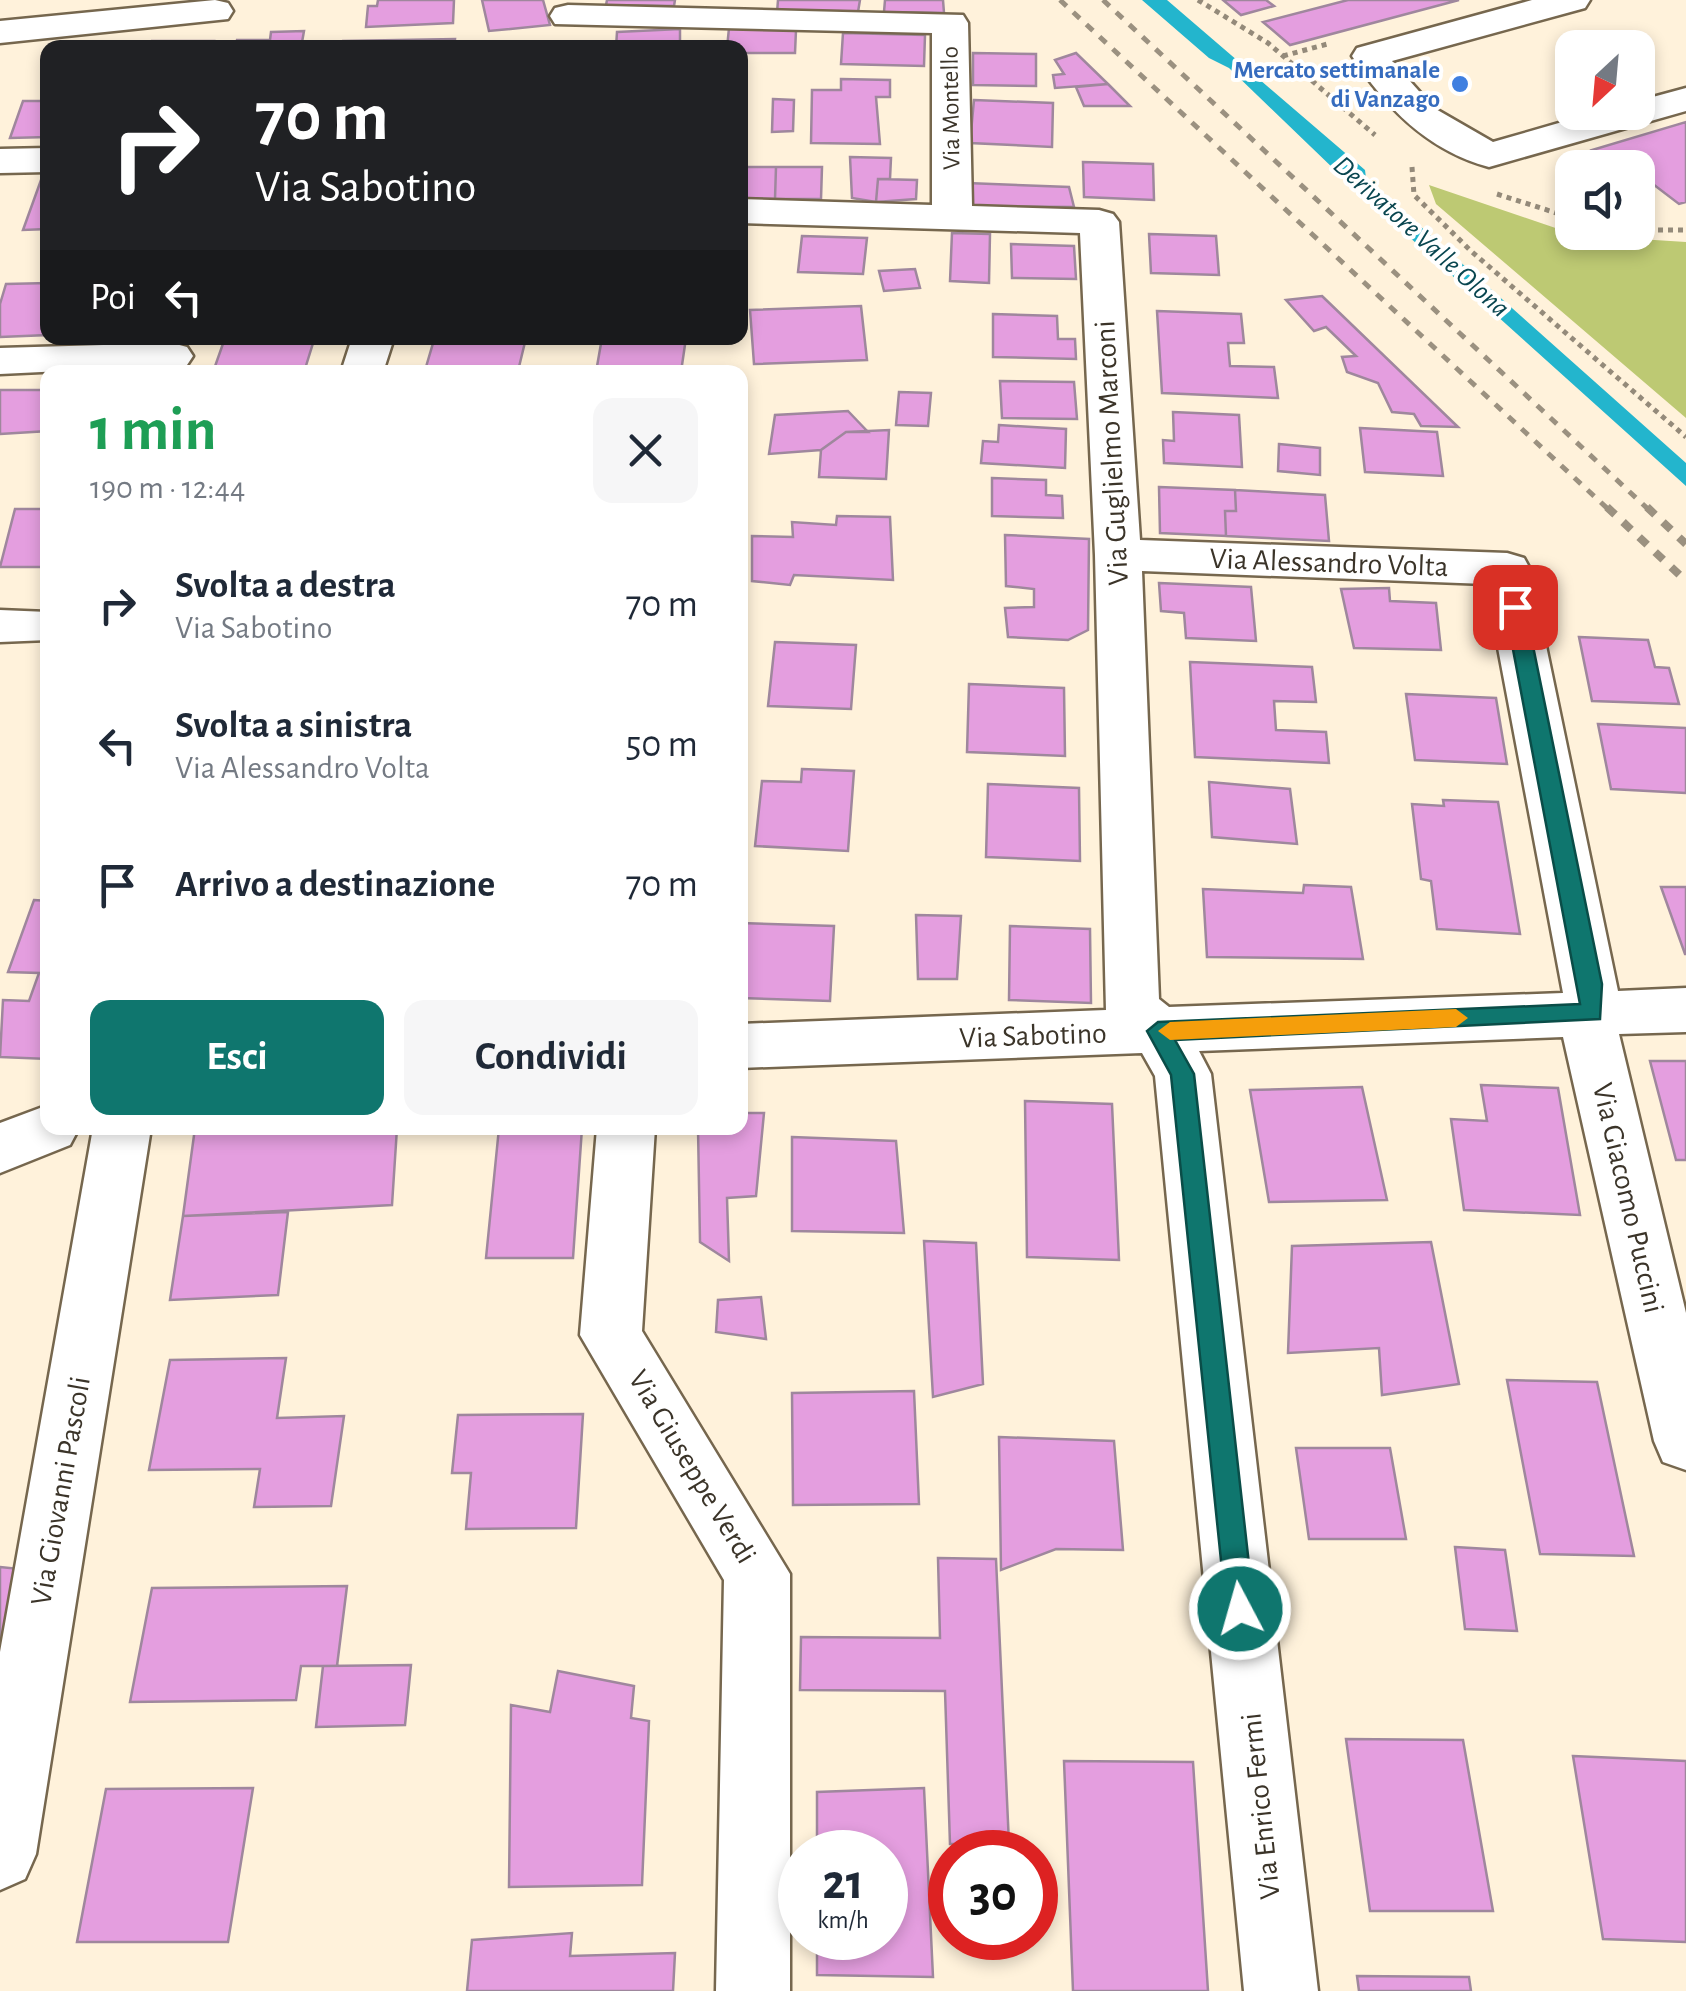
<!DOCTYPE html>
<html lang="it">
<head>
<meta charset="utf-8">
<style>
  :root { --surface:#fff; --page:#f6f6f7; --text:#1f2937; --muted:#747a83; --accent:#0f766e }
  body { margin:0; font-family:"Alegreya Sans",sans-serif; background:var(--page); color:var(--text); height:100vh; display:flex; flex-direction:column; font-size:38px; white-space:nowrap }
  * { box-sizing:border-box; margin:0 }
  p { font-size:32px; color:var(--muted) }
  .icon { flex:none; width:55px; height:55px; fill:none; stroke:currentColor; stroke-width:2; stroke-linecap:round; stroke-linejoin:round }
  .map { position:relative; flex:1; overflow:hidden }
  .sheet { position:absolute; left:40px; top:365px; width:708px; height:770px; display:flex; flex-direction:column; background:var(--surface); border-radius:20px; box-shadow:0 5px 15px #0003 }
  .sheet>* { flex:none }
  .hud { position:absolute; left:40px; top:40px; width:708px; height:305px; border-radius:20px; box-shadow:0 5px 15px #0003; background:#202124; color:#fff; overflow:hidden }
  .needle { width:65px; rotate:206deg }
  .controls { position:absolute; left:1555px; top:30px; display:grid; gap:20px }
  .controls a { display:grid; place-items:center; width:100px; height:100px; border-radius:20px; background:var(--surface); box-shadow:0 5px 15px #0003; font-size:50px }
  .speed { position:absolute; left:778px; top:1830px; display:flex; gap:20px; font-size:50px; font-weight:700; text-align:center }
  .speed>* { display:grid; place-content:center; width:130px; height:130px; border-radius:50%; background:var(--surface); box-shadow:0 5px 15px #0003; line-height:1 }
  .speed small { font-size:25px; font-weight:400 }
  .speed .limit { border:15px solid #d22; background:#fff; color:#111 }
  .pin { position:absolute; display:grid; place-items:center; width:85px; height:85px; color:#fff; margin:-42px; border-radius:20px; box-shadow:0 5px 15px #0006 }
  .me { position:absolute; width:110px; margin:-55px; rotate:354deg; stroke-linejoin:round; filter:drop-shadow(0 0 8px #0008) }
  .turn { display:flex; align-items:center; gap:35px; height:210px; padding:0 50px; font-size:45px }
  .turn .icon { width:130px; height:130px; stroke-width:2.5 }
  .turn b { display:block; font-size:70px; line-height:85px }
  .then { display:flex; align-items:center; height:95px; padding:0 50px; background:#0003; gap:20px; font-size:38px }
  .round { display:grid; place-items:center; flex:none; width:105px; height:105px; border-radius:20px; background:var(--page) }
  .overview { display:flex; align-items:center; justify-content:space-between; height:170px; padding:0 50px }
  h1 { font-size:60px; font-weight:700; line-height:75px; color:#1e9e55 }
  .action { display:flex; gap:20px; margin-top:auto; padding:20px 50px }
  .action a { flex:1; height:115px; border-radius:20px; background:var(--accent); color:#fff; font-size:40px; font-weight:700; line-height:115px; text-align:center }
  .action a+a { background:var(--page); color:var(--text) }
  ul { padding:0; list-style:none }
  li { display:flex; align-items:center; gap:30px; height:140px; padding:0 50px }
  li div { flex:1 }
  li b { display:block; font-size:38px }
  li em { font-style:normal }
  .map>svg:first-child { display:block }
  .green { fill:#bdc973 }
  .water { fill:#23b5cd }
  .building { fill:#e49edf; stroke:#9f879d; stroke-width:2.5 }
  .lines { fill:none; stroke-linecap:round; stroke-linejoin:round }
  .minor-casing { stroke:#76674e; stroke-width:5 }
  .path { stroke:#948a7a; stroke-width:5; stroke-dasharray:5 5; stroke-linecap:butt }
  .minor { fill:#fff; fill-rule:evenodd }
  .rail-far1 { stroke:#9b9180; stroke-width:5; stroke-dasharray:9 9; stroke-linecap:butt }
  .rail { stroke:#9b9180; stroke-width:8; stroke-dasharray:11 11; stroke-linecap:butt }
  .route { fill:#0f766e; stroke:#0a4d48; stroke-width:2.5 }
  .slow { fill:#f59e0b }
  .shop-dot { fill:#3f7fe0; stroke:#fff; stroke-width:4 }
  .labels { text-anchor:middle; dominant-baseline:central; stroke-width:8; stroke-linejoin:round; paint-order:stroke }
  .far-shop-label { font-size:25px; font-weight:bold; fill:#366cbe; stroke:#fff; text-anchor:end }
  .far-street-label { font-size:25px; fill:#3b3429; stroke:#fff }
  .far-water-label { font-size:28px; font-style:italic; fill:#094650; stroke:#fff }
  .street-label { font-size:30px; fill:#3b3429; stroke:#fff }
</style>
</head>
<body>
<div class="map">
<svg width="1686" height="1991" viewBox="0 0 1686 1991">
  <rect width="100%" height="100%" fill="#fff2db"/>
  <path class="green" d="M1429 185 1576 235 1686 242V418L1436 204Z"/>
  <path class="water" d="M1142 0H1167L1365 170 1366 178 1686 463V486L1337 172 1229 68 1209 58Z"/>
  <path class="building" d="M378 0H454L453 23 366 27 368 6H377Z
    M482 0H543L550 25 489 31Z
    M607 0H675L674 6 606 5Z
    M778 0H860L858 12 777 13Z
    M885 0H943L944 13 884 12Z
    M1223 0H1266L1274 6 1241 15Z
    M1348 0H1459L1290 45 1263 22Z
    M729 28 796 30 795 53H740V48H727Z
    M680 29V48H616L617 32Z
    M304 31 301 48H235L237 40H270L271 32Z
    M843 33 925 35 924 66 841 64Z
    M455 39 454 48H341L343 41Z
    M152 41H214L212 48H150Z
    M973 53 1036 54V86L973 85Z
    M1076 53 1108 84 1055 88 1053 75 1064 74 1055 60Z
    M841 79 890 80V97H876L880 144 811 143 812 90H841Z
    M1108 84 1130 106H1084L1076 87Z
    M773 99 794 100 793 131 772 132Z
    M974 100 1053 103 1052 147 970 143Z
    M23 101H48V137L10 138Z
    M1686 122V202L1679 204 1645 178 1638 182V168H1614L1592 150Z
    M850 157 891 158 890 179H878L876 202 852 198Z
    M1083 162 1153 164 1154 200 1084 197Z
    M740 167H776L775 199 740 198Z
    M776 167H822L821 199H775Z
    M878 179 917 180 916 199 876 202Z
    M41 180H48V229L23 230Z
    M967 183 1069 187 1074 207 968 206Z
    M952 233 990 234 989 283 950 281Z
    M1149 234 1216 236 1219 275 1151 273Z
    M802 236 867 238 863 274 798 272Z
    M1011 244 1074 246 1076 279 1012 278Z
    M915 269 920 288 884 291 879 271Z
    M48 283V335L0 337V304L6 284Z
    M1322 296 1458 427 1421 426 1414 414 1392 412 1378 383 1347 372 1342 357 1356 356 1326 327 1314 331 1286 300Z
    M861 306 867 360 754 364 750 310Z
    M1157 311 1241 314 1244 343H1228L1230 366 1274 367 1278 398 1162 393Z
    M993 314 1057 316 1058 339H1075L1076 359 993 357Z
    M225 338H231L314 340 304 372H213Z
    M450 338H526L518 371 426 367 434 340Z
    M602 338H686L681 372H596Z
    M1000 381 1074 382 1077 419 1002 418Z
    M0 390H48V431L0 434Z
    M899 392 931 393 928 426 896 425Z
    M848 411 868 432H846L821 450 769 454 775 415Z
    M1173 412 1239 415 1242 467 1164 463 1163 440 1174 441Z
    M999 425 1066 429 1065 468 981 463 983 441 998 442Z
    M1360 428 1437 432 1443 476 1365 472Z
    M889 430 886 479 819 477 821 450 846 432Z
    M1279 444 1320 448V475L1278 471Z
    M992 478 1046 480V495L1062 496 1063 518 992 516Z
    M1159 487 1235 490 1236 511H1225L1226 536 1160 533Z
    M1235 490 1325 495 1329 541 1226 536 1225 511H1236Z
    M15 509H48V567H0Z
    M837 516 890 517 893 580 794 575 790 585 752 581V536L793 537 792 522 836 525Z
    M1005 535 1089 539 1088 630 1068 640 1008 637 1005 608 1034 607V589L1006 586Z
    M1159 583 1251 587 1256 641 1186 638 1184 613 1161 611Z
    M1389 588 1390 601 1436 603 1441 650 1354 648 1341 589Z
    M1579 637 1648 640 1655 667 1669 668 1679 704 1592 701Z
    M775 642 856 645 851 709 768 706Z
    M1190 662 1312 667 1316 702 1274 701 1276 730 1326 732 1329 763 1195 757Z
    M969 684 1064 688 1065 756 967 752Z
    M1406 694 1496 698 1507 764 1415 760Z
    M1598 724 1686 728V793L1611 789Z
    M802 769 854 771 848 851 755 846 762 781 801 782Z
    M1209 782 1290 789 1297 844 1212 837Z
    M988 784 1079 788 1080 861 986 857Z
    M1443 800 1498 802 1520 934 1437 929 1431 881 1421 879 1412 804 1444 806Z
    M1304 885 1351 887 1363 959 1207 957 1203 889 1303 893Z
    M1661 887H1686V954H1685Z
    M34 900 48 901V1059L0 1057 3 1000 29 1001 39 973 8 972Z
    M916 915 961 916 957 979H918Z
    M740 923 834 926 830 1001 740 998Z
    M1010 926 1090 929 1091 1003 1009 1000Z
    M1650 1061H1686V1160H1676Z
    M1481 1085 1558 1088 1580 1215 1464 1210 1451 1119 1487 1121Z
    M1362 1087 1387 1200 1269 1202 1250 1090Z
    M1025 1101 1112 1104 1119 1260 1027 1257Z
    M740 1113H764L756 1196 727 1198 729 1261 700 1242 698 1128H740Z
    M195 1128H397L392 1205 183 1216Z
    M499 1128H582L573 1258H486Z
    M792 1137 896 1141 904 1233 792 1231Z
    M288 1212 278 1295 170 1300 183 1216Z
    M924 1241 976 1243 983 1384 933 1397Z
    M1431 1242 1459 1384 1382 1395 1379 1348 1288 1353 1292 1246Z
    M761 1297 766 1339 716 1332 718 1300Z
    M286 1358 277 1418 344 1416 331 1506 254 1507 260 1469 149 1470 170 1360Z
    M1507 1380 1597 1382 1634 1556 1540 1554Z
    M914 1391 919 1504 793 1505 792 1393Z
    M583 1414 576 1528 466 1529 471 1473H452L458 1415Z
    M999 1437 1114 1441 1123 1550 1056 1549 1001 1570Z
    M1296 1448H1390L1406 1539H1309Z
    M1455 1547 1505 1550 1517 1631 1465 1629Z
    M938 1558 996 1559 1009 1844H950L945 1691 800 1690 801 1637 940 1638Z
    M0 1567 20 1569 0 1704Z
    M347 1586 337 1666H301L296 1700 130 1702 152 1588Z
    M411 1665 405 1725 316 1727 323 1666Z
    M558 1671 634 1686 631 1718 649 1721 642 1885 509 1887 511 1705 550 1712Z
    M1346 1739 1463 1740 1493 1911H1370Z
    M1573 1756 1686 1761V1942L1603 1939Z
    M1064 1761 1193 1762 1208 1991H1073Z
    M253 1788 228 1942H77L106 1789Z
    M924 1788 933 1977 817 1975V1938H885V1852H817V1792Z
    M572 1933 570 1956 675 1953 673 1991H467L472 1940Z
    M1357 1976 1469 1977 1471 1991H1359Z"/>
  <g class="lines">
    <g class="minor-casing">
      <path id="minor" d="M215 0 228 3 233 11 228 19 0 43V21Z
        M1532 0H1590L1585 8 1392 61 1434 108 1493 142 1597 112H1638V101L1686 88V111L1489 167C1428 151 1385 107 1352 56L1357 48Z
        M568 5 963 15 968 23 972 206 1099 210 1113 214 1119 222 1140 540 1507 553 1524 558 1530 569 1618 991 1686 988V1032L1619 1034 1686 1313V1470L1663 1462 1654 1441 1563 1037 1199 1051 1211 1074 1318 1991H1244L1155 1076 1142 1053 740 1068V1024L1106 1010 1095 555 1080 233 740 223V199L932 205V33L555 24 550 16 555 8ZM1142 571 1486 584 1563 993 1169 1007 1159 999Z
        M48 148V172L0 173V149Z
        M352 338H394L383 372H341Z
        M172 343 187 347 193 356 187 365 0 374V348Z
        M0 610 48 612V640L0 642Z
        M48 1105V1128H79L70 1145 0 1173V1123Z
        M93 1128H151L36 1854 25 1879 0 1890V1652Z
        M597 1128H655L642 1331 790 1574V1991H716L724 1580 580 1335Z"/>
    </g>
    <path class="path" d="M1198 0 1268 43 1375 135
      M1283 56 1331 43
      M1412 167 1414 195 1471 251 1686 437
      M1497 194 1572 218
      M1638 230H1686"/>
    <use href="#minor" class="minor"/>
    <path class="rail-far1" d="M1060 0 1609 510
      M1103 0 1649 510"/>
    <path class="rail" d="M1607 507 1686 581
      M1647 507 1686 544"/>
  </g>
  <path class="route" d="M1515 600 1525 607 1602 984 1600 1019 1175 1040 1194 1074 1254 1609 1250 1618 1240 1622 1230 1618 1226 1609 1171 1075 1147 1031 1158 1022 1580 1004 1505 607Z"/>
  <path class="slow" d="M1456 1009 1468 1018 1456 1027 1170 1040 1158 1031 1170 1022Z"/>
  <circle class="shop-dot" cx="1460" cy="84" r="10"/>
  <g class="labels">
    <g class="far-shop-label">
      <text x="1440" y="70">Mercato settimanale<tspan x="1440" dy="29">di Vanzago</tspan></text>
    </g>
    <g class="far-street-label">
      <text transform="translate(951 108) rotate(-91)">Via Montello</text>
    </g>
    <g class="far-water-label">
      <text transform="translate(1421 237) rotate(42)">Derivatore Valle Olona</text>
    </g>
    <g class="street-label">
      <text transform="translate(1112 453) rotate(-93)">Via Guglielmo Marconi</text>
      <text transform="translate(1329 563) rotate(2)">Via Alessandro Volta</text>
      <text transform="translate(1033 1036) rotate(-2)">Via Sabotino</text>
      <text transform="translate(1628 1198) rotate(77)">Via Giacomo Puccini</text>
      <text transform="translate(692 1467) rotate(59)">Via Giuseppe Verdi</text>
      <text transform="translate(61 1491) rotate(-80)">Via Giovanni Pascoli</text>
      <text transform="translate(1261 1806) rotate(-96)">Via Enrico Fermi</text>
    </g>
  </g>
</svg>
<div class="controls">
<a><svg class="needle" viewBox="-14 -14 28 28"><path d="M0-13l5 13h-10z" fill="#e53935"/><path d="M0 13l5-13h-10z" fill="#747a83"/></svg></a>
<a><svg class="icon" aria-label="sound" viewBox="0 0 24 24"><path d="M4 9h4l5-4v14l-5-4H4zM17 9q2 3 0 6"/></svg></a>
</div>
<div class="speed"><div>21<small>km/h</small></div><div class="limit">30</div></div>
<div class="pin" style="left:1515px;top:607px;background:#d93025"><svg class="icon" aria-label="arrive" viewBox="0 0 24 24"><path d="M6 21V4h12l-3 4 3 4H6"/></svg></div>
<svg class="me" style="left:1240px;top:1609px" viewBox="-20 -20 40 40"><circle r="17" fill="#0f766e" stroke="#fff" stroke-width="3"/><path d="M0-11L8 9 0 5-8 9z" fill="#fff"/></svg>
<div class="hud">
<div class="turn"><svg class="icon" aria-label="right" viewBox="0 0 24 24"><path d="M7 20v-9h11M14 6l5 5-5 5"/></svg><div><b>70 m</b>Via Sabotino</div></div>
<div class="then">Poi<svg class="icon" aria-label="left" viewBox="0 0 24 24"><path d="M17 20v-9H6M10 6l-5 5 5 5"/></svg></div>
</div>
<section class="sheet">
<div class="overview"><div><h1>1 min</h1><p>190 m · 12:44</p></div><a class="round"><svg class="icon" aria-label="close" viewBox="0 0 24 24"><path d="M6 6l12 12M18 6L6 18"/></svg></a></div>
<ul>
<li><svg class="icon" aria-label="right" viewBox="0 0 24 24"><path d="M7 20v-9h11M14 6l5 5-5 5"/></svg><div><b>Svolta a destra</b><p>Via Sabotino</p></div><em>70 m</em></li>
<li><svg class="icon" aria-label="left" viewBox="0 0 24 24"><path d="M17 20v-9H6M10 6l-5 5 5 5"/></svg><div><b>Svolta a sinistra</b><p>Via Alessandro Volta</p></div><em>50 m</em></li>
<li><svg class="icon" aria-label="arrive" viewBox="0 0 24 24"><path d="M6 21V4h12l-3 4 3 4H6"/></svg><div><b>Arrivo a destinazione</b></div><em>70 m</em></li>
</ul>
<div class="action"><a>Esci</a><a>Condividi</a></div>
</section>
</div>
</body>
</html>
